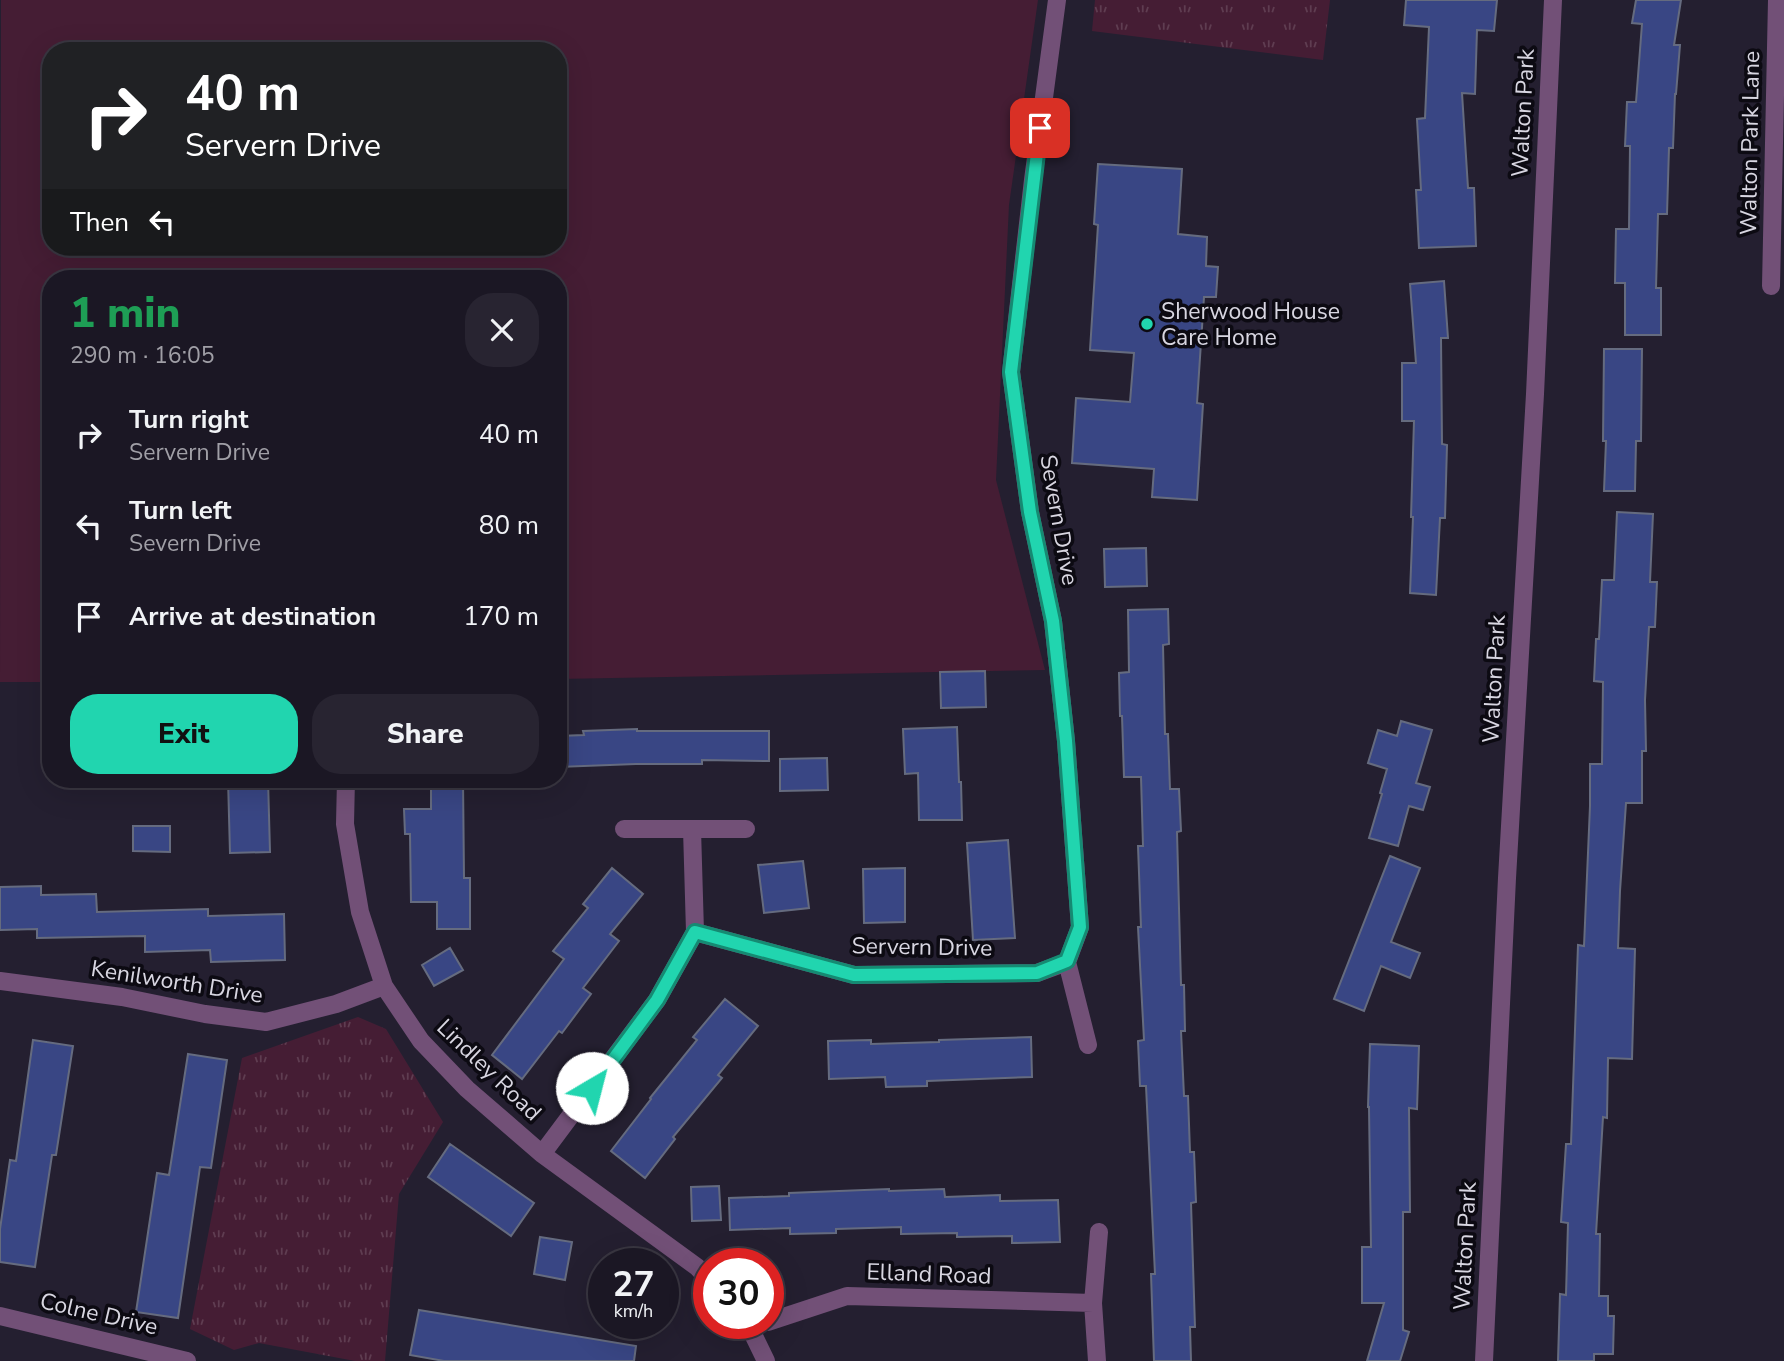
<!DOCTYPE html>
<html lang="en">
<head>
<meta charset="utf-8">
<style>
  :root { --surface:#1b1724; --page:#282431; --text:#f1f3f6; --muted:#a09fa6; --line:#393641; --accent:#21d5af }
  body { margin:0; font-family:"Nunito Sans",sans-serif; background:var(--page); color:var(--text); height:100vh; display:flex; flex-direction:column; font-size:26px; white-space:nowrap }
  * { box-sizing:border-box; margin:0 }
  p { font-size:23px; color:var(--muted) }
  .icon { flex:none; width:38px; height:38px; fill:none; stroke:currentColor; stroke-width:2; stroke-linecap:round; stroke-linejoin:round }
  .map { position:relative; flex:1; overflow:hidden }
  .panel { position:absolute; left:42px; top:270px; width:525px; height:518px; display:flex; flex-direction:column; background:var(--surface); border-radius:28px; box-shadow:0 7px 28px #0002,0 0 0 2px var(--line) }
  .panel>* { flex:none }
  .banner { position:absolute; left:42px; top:42px; width:525px; height:214px; border-radius:28px; box-shadow:0 7px 28px #0002,0 0 0 2px var(--line); background:#202124; color:#fff; overflow:hidden }
  .speed { position:absolute; left:588px; top:1248px; display:flex; gap:14px; font-size:35px; font-weight:700; text-align:center }
  .speed>* { display:grid; place-content:center; width:91px; height:91px; border-radius:50%; background:var(--surface); box-shadow:0 7px 28px #0002,0 0 0 2px var(--line); line-height:1 }
  .speed small { font-size:18px; font-weight:400 }
  .speed .limit { border:10px solid #d22; background:#fff; color:#111 }
  .pin { position:absolute; display:grid; place-items:center; width:60px; height:60px; color:#fff; margin:-30px; border-radius:14px; box-shadow:0 4px 10px #0006 }
  .me { position:absolute; width:77px; margin:-38px; rotate:37deg; stroke-linejoin:round; filter:drop-shadow(0 0 5px #0008) }
  .turn { display:flex; align-items:center; gap:24px; height:147px; padding:0 28px; font-size:32px }
  .turn .icon { width:91px; height:91px; stroke-width:2.5 }
  .turn b { display:block; font-size:49px; line-height:60px }
  .then { display:flex; align-items:center; height:66px; padding:0 28px; background:#0003; gap:14px; font-size:26px }
  .round { display:grid; place-items:center; flex:none; width:74px; height:74px; border-radius:28px; background:var(--page) }
  .headline { display:flex; align-items:center; justify-content:space-between; height:119px; padding:0 28px }
  h1 { font-size:42px; font-weight:800; line-height:52px; color:#1e9e55 }
  .action { display:flex; gap:14px; margin-top:auto; padding:14px 28px }
  .action a { flex:1; height:80px; border-radius:28px; background:var(--accent); color:#111; font-size:28px; font-weight:800; line-height:80px; text-align:center }
  .action a+a { background:var(--page); color:var(--text) }
  ul { padding:0; list-style:none }
  li { display:flex; align-items:center; gap:21px; height:91px; padding:0 28px }
  li div { flex:1 }
  li b { display:block; font-size:26px }
  li em { font-style:normal }
  .map>svg:first-child { display:block }
  .grass { fill:url(#grass-tufts) }
  .green { fill:#451d34; fill-rule:evenodd }
  .building { fill:#394684; stroke:#656b7f; stroke-width:2 }
  .lines { fill:none; stroke-linecap:round; stroke-linejoin:round }
  .street { stroke:#725077; stroke-width:18 }
  .route-casing { stroke:#158a72; stroke-width:18 }
  .route { stroke:#21d5af; stroke-width:12 }
  .poi-dot { fill:#21d5af; stroke:#0c0a12; stroke-width:2.5 }
  .labels { text-anchor:middle; dominant-baseline:central; stroke-width:7; stroke-linejoin:round; paint-order:stroke }
  .street-label { font-size:23px; fill:#d8d6e1; stroke:#0c0a12 }
  .poi-label { font-size:23px; fill:#d8d6e1; stroke:#0c0a12; text-anchor:start }
</style>
</head>
<body>
<div class="map">
<svg width="1784" height="1361" viewBox="0 0 1784 1361">
  <defs>
    <pattern id="grass-tufts" width="24" height="20" patternUnits="userSpaceOnUse" patternTransform="scale(1.75)"><rect width="24" height="20" fill="#451d34"/><path d="M3 7l-1-3M5 7V3M7 7l1-3M15 17l-1-3M17 17v-4M19 17l1-3" fill="none" stroke="#5f3d51"/></pattern>
  </defs>
  <rect width="100%" height="100%" fill="#241f30"/>
  <path class="grass" d="M1095 0H1330L1323 60 1092 31Z
    M358 1017 386 1029 443 1122 399 1194 385 1361H355L259 1343 234 1350 190 1329 242 1058Z"/>
  <path class="green" d="M1 0H1038L1009 205 996 480 1045 670 558 679V278H51V682H0ZM51 51H558V247H51Z"/>
  <path class="building" d="M1406 0H1497L1494 31 1477 30 1475 94 1462 93 1468 188H1474L1476 246 1419 248 1416 190H1421L1417 119 1425 118 1429 27 1404 25Z
    M1636 0H1681L1674 45H1680L1676 94H1675L1673 148H1669L1667 214H1658L1656 288H1661V335H1625V283H1615L1616 229H1629L1630 146H1625L1627 102H1636L1642 24 1632 23Z
    M1098 164 1182 169 1178 234 1207 237 1206 266 1218 267 1216 297H1204L1197 403 1203 404 1197 500 1152 497 1154 469 1072 463 1076 398 1130 402 1134 353 1090 350 1098 225 1094 224Z
    M1444 281 1448 338H1441L1442 444 1447 445 1445 518H1440L1436 595 1410 593 1413 517H1411L1414 421H1402V363H1416L1410 284Z
    M1604 349H1642L1641 441H1636L1635 491H1604L1606 441H1603Z
    M1617 512 1653 514 1650 582H1657L1655 627H1649L1645 700 1646 751H1642V803H1626L1620 891 1618 948 1635 949 1632 1059 1608 1058 1607 1118 1603 1117 1596 1234H1600L1599 1296H1608V1316H1614L1613 1354H1594V1361H1558L1560 1294 1566 1295 1568 1223 1561 1222 1566 1144H1571L1578 945 1584 946 1590 806V764H1602L1603 682 1594 681 1596 639H1599L1602 580H1614Z
    M1146 548 1147 586 1105 587 1104 549Z
    M1168 609 1169 644 1163 645 1165 734H1168L1170 789H1179L1181 831 1177 832 1181 985H1184L1185 1031H1181L1184 1096H1188L1190 1152H1194L1196 1202 1191 1203 1195 1327H1190L1191 1361H1154L1151 1274H1155L1146 1086H1140L1138 1041 1144 1040 1138 927H1141L1138 846H1143L1141 777H1124L1122 716H1120L1119 673 1129 672 1128 610Z
    M985 671 986 707 941 708 940 672Z
    M1401 721 1432 730 1416 783 1430 787 1423 810 1409 806 1398 846 1369 838 1382 794 1380 793 1387 769 1368 763 1378 730 1397 736Z
    M957 727 959 782H961L962 820H919L918 773 905 774 903 729Z
    M637 729V731H769V761L702 760V764H636L558 767V736L584 735 583 731Z
    M827 758 828 790 780 791V759Z
    M228 779H268L270 852 230 853Z
    M431 779H463L464 878H470V929H437V902H411L410 834H405L404 809H431Z
    M133 826H170V852L133 851Z
    M1008 840 1015 938 973 940 967 843Z
    M1390 856 1420 868 1391 942 1420 953 1410 978 1381 966 1364 1011 1334 999Z
    M803 861 809 908 764 913 758 865Z
    M612 868 643 894 610 934 619 941 583 988 591 994 562 1033 559 1031 522 1079 492 1055 564 959 553 951 588 908 583 904Z
    M905 868V922L864 923 863 869Z
    M41 886V895L96 894 97 912 208 909V916L284 914 285 960 211 962 210 950 145 952V936L37 938V929L0 930V887Z
    M450 948 463 970 434 986 422 965Z
    M725 999 758 1026 718 1075 722 1078 673 1137 675 1139 645 1178 611 1151 651 1099 650 1098 697 1040 693 1037Z
    M1031 1037 1032 1077 927 1081V1086L886 1087 885 1077 829 1079 828 1041 871 1040V1044L939 1042V1040Z
    M33 1040 73 1046 56 1155H52L35 1267 0 1262V1229L10 1160 16 1161Z
    M1370 1044 1419 1046 1417 1109 1409 1108 1410 1212H1403V1330L1409 1332 1400 1361H1367L1384 1303H1362V1247H1371L1369 1107H1368Z
    M188 1054 227 1060 211 1168 200 1167 178 1318 136 1312 157 1173 169 1175Z
    M450 1144 534 1203 511 1236 428 1177Z
    M719 1186 721 1220 692 1221 691 1187Z
    M889 1189V1191L944 1189 945 1197 1000 1195V1201L1058 1200 1060 1242 1012 1243V1236L957 1237V1233L901 1234V1227L836 1229V1233L790 1234V1228L730 1230 729 1198 789 1196V1193Z
    M540 1237 572 1242 565 1280 534 1274Z
    M419 1310 636 1346 634 1361H444L410 1355Z"/>
  <g class="lines">
    <path class="street" d="M1057 0 1033 180 1011 372 1030 512 1053 621 1066 741 1080 927 1067 962 1088 1045
      M1771 286 1777 0
      M346 779 345 824 360 912 384 986 421 1041 467 1089 542 1154 697 1267 709 1280
      M624 829H746
      M695 932 854 975 1037 973 1067 962
      M0 981 122 997 205 1014 266 1022 336 1004 384 986
      M542 1154 657 1000 695 932 692 829
      M1093 1303 1097 1361
      M0 1316 187 1361
      M768 1322 847 1296 1093 1303 1099 1232
      M746 1323 750 1328 766 1361
      M1484 1361 1507 878 1535 394 1553 0"/>
  </g>
  <g class="lines">
    <g class="route-casing">
      <path id="route" d="M592 1088 657 1000 695 932 854 975 1037 973 1067 961 1080 927 1066 741 1053 621 1030 512 1011 372 1040 128"/>
    </g>
    <use href="#route" class="route"/>
  </g>
  <circle class="poi-dot" cx="1147" cy="324" r="7"/>
  <g class="labels">
    <g class="street-label">
      <text transform="translate(1523 113) rotate(-87)">Walton Park</text>
      <text transform="translate(1750 143) rotate(-89)">Walton Park Lane</text>
      <text transform="translate(1059 520) rotate(80)">Severn Drive</text>
      <text transform="translate(1494 679) rotate(-87)">Walton Park</text>
      <text transform="translate(922 947) rotate(1)">Servern Drive</text>
      <text transform="translate(177 982) rotate(9)">Kenilworth Drive</text>
      <text transform="translate(489 1070) rotate(44)">Lindley Road</text>
      <text transform="translate(1465 1246) rotate(-87)">Walton Park</text>
      <text transform="translate(929 1274) rotate(2)">Elland Road</text>
      <text transform="translate(99 1314) rotate(13)">Colne Drive</text>
    </g>
    <g class="poi-label">
      <text x="1161" y="311">Sherwood House<tspan x="1161" dy="26">Care Home</tspan></text>
    </g>
  </g>
</svg>
<div class="speed"><div>27<small>km/h</small></div><div class="limit">30</div></div>
<div class="pin" style="left:1040px;top:128px;background:#d93025"><svg class="icon" aria-label="arrive" viewBox="0 0 24 24"><path d="M6 21V4h12l-3 4 3 4H6"/></svg></div>
<svg class="me" style="left:592px;top:1088px" viewBox="-20 -20 40 40"><circle r="19" fill="#fff"/><path d="M0-13L10 11 0 6-10 11z" fill="#21d5af"/></svg>
<div class="banner">
<div class="turn"><svg class="icon" aria-label="right" viewBox="0 0 24 24"><path d="M7 20v-9h11M14 6l5 5-5 5"/></svg><div><b>40 m</b>Servern Drive</div></div>
<div class="then">Then<svg class="icon" aria-label="left" viewBox="0 0 24 24"><path d="M17 20v-9H6M10 6l-5 5 5 5"/></svg></div>
</div>
<section class="panel">
<div class="headline"><div><h1>1 min</h1><p>290 m · 16:05</p></div><a class="round"><svg class="icon" aria-label="close" viewBox="0 0 24 24"><path d="M6 6l12 12M18 6L6 18"/></svg></a></div>
<ul>
<li><svg class="icon" aria-label="right" viewBox="0 0 24 24"><path d="M7 20v-9h11M14 6l5 5-5 5"/></svg><div><b>Turn right</b><p>Servern Drive</p></div><em>40 m</em></li>
<li><svg class="icon" aria-label="left" viewBox="0 0 24 24"><path d="M17 20v-9H6M10 6l-5 5 5 5"/></svg><div><b>Turn left</b><p>Severn Drive</p></div><em>80 m</em></li>
<li><svg class="icon" aria-label="arrive" viewBox="0 0 24 24"><path d="M6 21V4h12l-3 4 3 4H6"/></svg><div><b>Arrive at destination</b></div><em>170 m</em></li>
</ul>
<div class="action"><a>Exit</a><a>Share</a></div>
</section>
</div>
</body>
</html>
